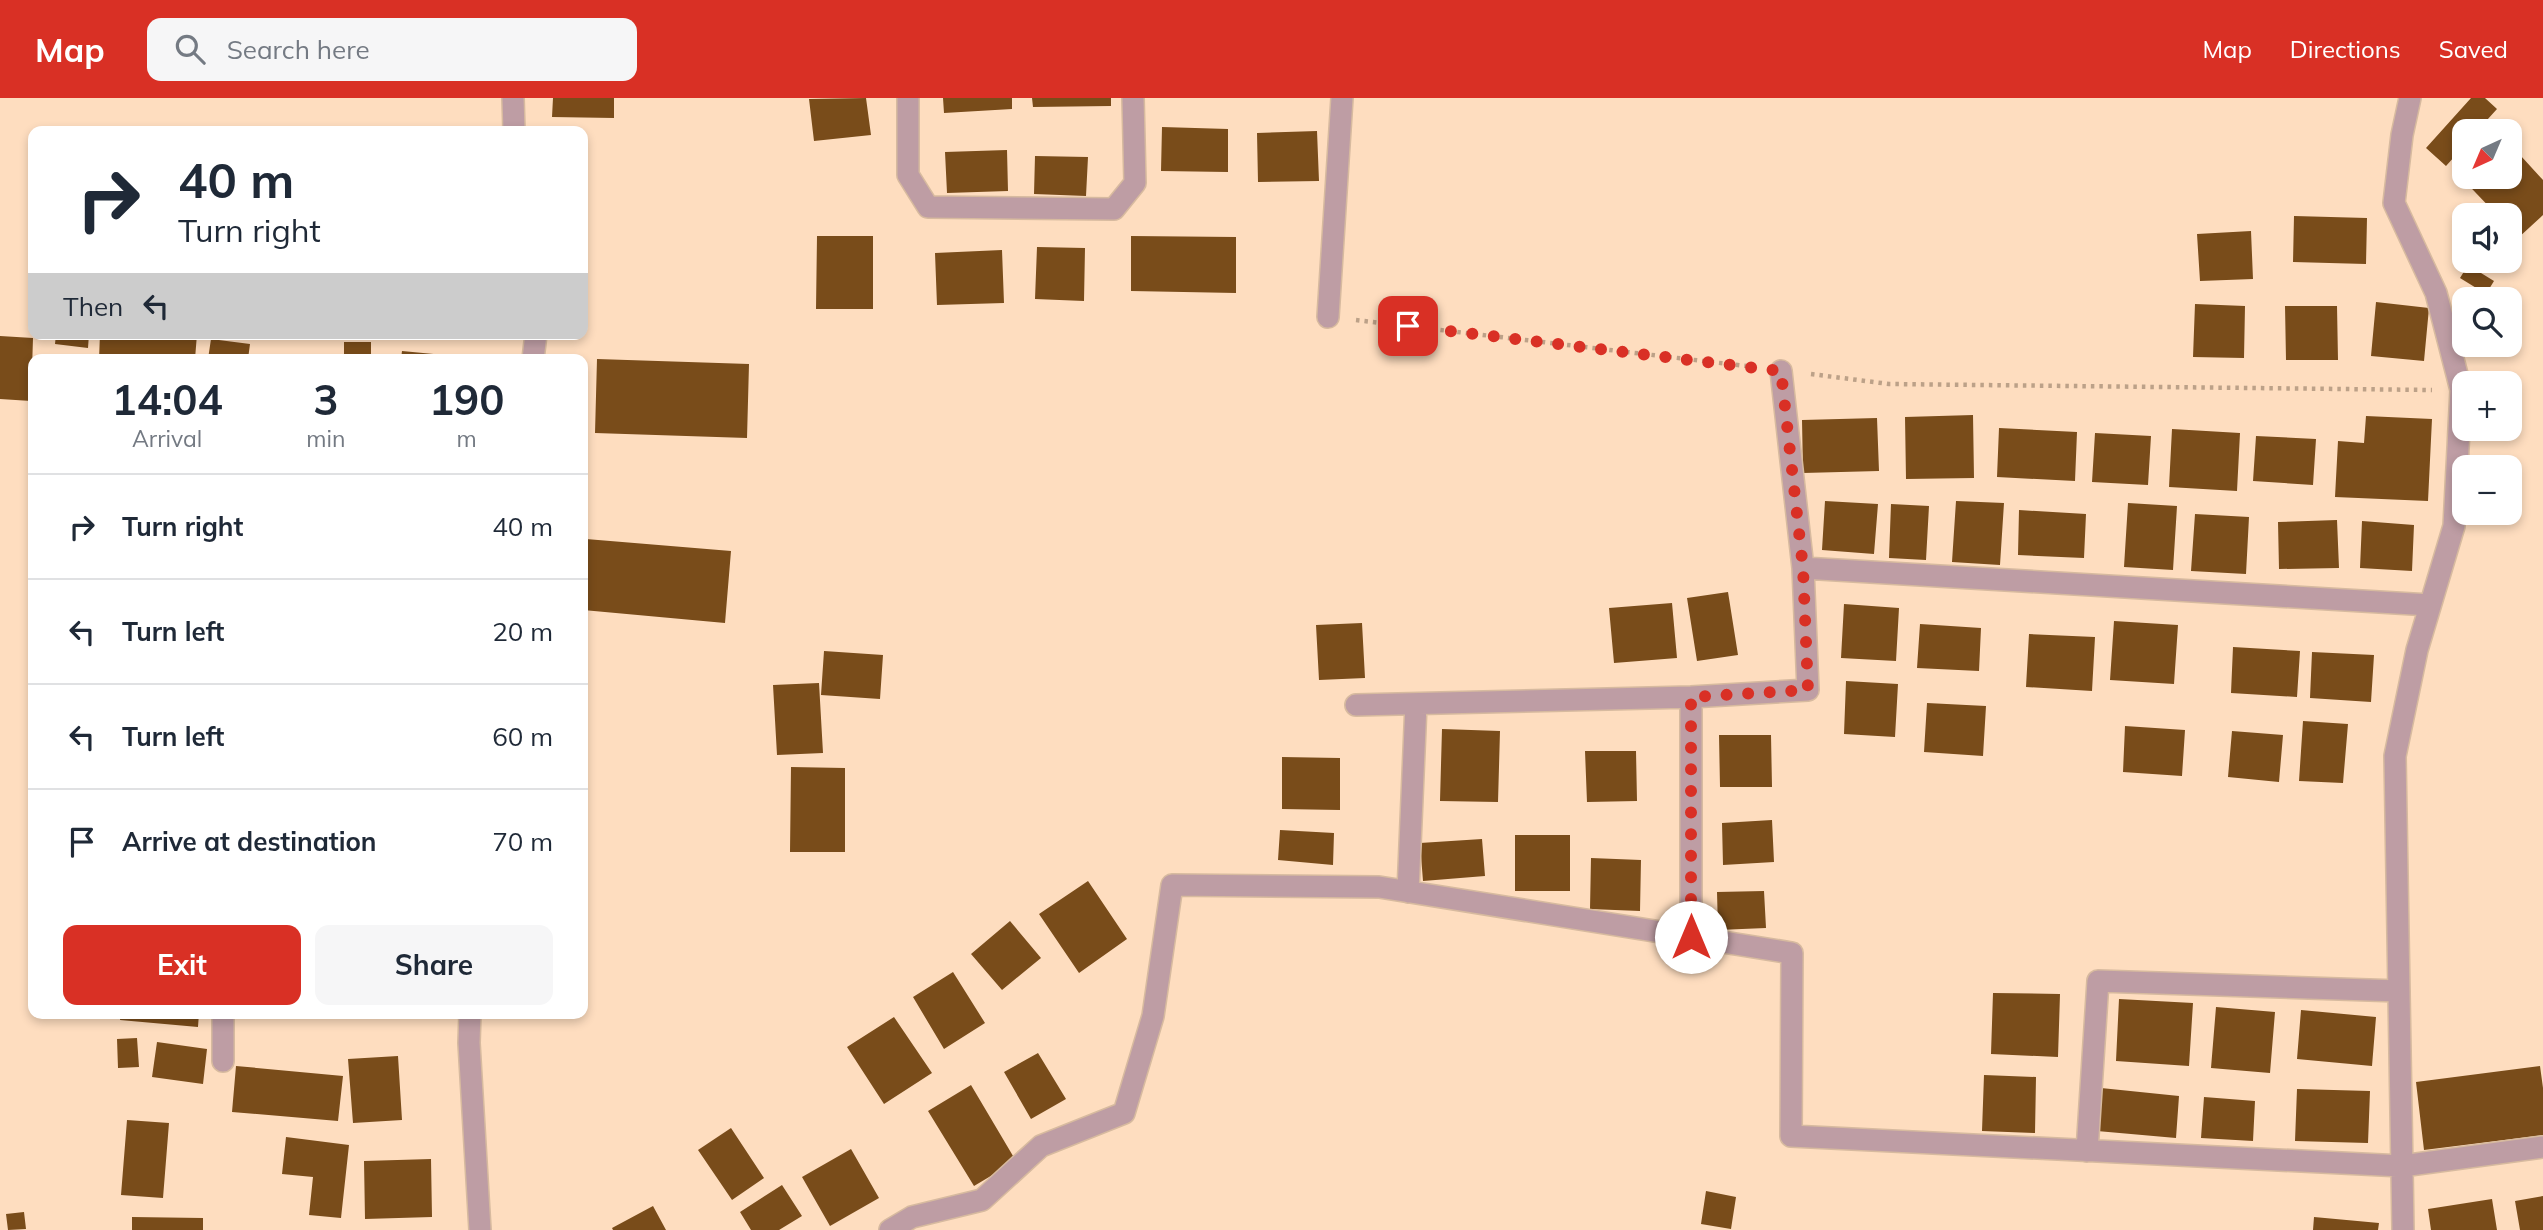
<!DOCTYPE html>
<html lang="en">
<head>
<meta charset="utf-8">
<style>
  :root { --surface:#fff; --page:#f6f6f7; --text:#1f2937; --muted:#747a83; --line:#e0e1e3; --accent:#d93025 }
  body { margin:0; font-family:Mulish,sans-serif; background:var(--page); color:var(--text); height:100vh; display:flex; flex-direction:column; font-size:26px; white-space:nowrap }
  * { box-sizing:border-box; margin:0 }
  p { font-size:23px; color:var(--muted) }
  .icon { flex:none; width:38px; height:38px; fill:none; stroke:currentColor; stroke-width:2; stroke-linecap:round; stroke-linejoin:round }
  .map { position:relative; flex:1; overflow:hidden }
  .panel { position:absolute; left:28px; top:256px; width:560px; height:665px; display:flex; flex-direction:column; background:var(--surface); border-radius:14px; box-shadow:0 4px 10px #0003 }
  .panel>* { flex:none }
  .guide { position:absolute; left:28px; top:28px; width:560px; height:214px; border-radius:14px; box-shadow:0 4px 10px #0003; background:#fff; color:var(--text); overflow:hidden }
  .needle { width:46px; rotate:224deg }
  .tools { position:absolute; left:2452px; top:21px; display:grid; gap:14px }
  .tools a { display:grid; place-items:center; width:70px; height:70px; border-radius:14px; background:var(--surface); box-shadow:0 4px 10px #0003; font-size:35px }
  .pin { position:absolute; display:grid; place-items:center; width:60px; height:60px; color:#fff; margin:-30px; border-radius:14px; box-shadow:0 4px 10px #0006 }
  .me { position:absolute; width:77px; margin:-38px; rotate:0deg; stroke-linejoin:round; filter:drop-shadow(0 0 5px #0008) }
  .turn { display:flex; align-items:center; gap:24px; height:147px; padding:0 35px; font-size:32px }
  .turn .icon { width:91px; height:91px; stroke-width:2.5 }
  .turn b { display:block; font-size:49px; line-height:60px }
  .then { display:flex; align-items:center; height:66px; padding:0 35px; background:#0003; gap:14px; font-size:26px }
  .eta { display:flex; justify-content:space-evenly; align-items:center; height:119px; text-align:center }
  .eta b { font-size:42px; font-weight:700; line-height:49px }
  .action { display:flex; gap:14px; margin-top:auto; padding:14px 35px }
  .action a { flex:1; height:80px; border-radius:14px; background:var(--accent); color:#fff; font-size:28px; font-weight:700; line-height:80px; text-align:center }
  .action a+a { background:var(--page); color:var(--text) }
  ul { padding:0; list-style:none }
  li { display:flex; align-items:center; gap:21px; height:105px; padding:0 35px; border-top:2px solid var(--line) }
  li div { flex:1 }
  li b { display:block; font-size:26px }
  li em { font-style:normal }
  header { display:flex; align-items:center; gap:42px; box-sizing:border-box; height:98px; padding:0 35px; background:var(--accent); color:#fff }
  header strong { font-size:33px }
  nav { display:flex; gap:38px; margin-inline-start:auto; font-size:24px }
  .search { width:490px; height:63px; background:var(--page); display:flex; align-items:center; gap:18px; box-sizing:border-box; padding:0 24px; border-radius:14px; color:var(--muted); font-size:26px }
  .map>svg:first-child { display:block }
  .building { fill:#794c1a }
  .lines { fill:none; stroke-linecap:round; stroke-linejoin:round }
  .street-casing { stroke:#d7ba9f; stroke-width:24 }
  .path { stroke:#bca188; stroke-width:4.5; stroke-dasharray:3.5 5; stroke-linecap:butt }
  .street { stroke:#be9da4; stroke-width:21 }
  .route { stroke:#d93025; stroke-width:12; stroke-dasharray:0 21.6 }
</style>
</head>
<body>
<header>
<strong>Map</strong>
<div class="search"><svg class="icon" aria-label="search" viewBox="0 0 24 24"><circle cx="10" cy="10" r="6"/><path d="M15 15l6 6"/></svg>Search here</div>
<nav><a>Map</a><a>Directions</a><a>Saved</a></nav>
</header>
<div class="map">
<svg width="2543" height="1132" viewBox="0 0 2543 1132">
  <rect width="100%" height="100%" fill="#feddbf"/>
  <path class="building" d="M553 0H614V20L552 19Z
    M866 0 871 37 814 43 809 1Z
    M943 0H1012V11L944 15Z
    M1032 0H1111V8L1033 9Z
    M2471 0H2485L2497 11 2477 33H2464V48L2446 68 2426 50Z
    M1162 29 1228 31V74L1161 73Z
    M1317 33 1319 83 1258 84 1257 35Z
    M2510 46 2543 82V117L2518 140 2510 131V117H2497L2454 72 2464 63V79H2510Z
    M1007 52 1008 93 947 95 945 54Z
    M1035 58 1088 59 1086 98 1034 96Z
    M2294 118 2367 120 2366 166 2293 164Z
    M2251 133 2253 181 2200 183 2197 136Z
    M817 138H873V211H816Z
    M1131 138 1236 139V195L1131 193Z
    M1037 149 1085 150 1084 203 1035 201Z
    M1002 152 1004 205 937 207 935 155Z
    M2468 167 2494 183 2486 196 2460 180Z
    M2376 204 2429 210 2424 263 2371 258Z
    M2195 206 2245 208 2244 260 2193 259Z
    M2285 208H2337L2338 262H2286Z
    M56 236H89L88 250 55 246Z
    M100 236H197L195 261H99Z
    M0 238 33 240 31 303 0 301Z
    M211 241 250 246 248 261H208Z
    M344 244H371V261H344Z
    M402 253 465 259V261H401Z
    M597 261 749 266 747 340 595 335Z
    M1973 317 1974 380 1906 381 1905 319Z
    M2366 318 2432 321 2428 403 2335 399 2338 343 2364 345Z
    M1877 320 1879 373 1803 375 1802 322Z
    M1999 330 2077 334 2075 383 1997 379Z
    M2172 331 2240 335 2237 393 2169 389Z
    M2095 335 2151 338 2148 387 2092 384Z
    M2256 338 2316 341 2313 387 2253 383Z
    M1825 403 1878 406 1874 456 1822 452Z
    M1956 403 2004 405 2000 467 1952 464Z
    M2128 405 2177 408 2173 472 2124 469Z
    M1891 406 1929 408 1926 462 1889 460Z
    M2019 412 2086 416 2084 460 2018 457Z
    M2195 416 2249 419 2246 476 2191 473Z
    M2337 422 2339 470 2279 471 2278 424Z
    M2362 423 2414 427 2412 473 2360 470Z
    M586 441 731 453 725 525 583 512Z
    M1728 494 1738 557 1697 563 1687 500Z
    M1672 505 1677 560 1614 565 1609 510Z
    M1844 506 1899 510 1896 563 1841 560Z
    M2114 523 2178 527 2174 586 2110 582Z
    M1362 525 1365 580 1319 582 1316 527Z
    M1920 526 1981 530 1979 573 1917 570Z
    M2029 536 2095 539 2092 593 2026 589Z
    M2233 549 2300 553 2297 599 2231 595Z
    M824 553 883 557 880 601 821 597Z
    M2312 554 2374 557 2371 604 2310 600Z
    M1846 583 1898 586 1895 639 1844 636Z
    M819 585 823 655 777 657 773 587Z
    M1927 605 1986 608 1983 658 1924 654Z
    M2303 623 2348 626 2343 685 2299 683Z
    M2125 628 2185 632 2182 678 2123 674Z
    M1442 631 1500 633 1498 704 1440 703Z
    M2232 633 2283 637 2279 684 2228 679Z
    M1719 637H1771L1772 689H1720Z
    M1585 653H1636L1637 703 1587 704Z
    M1282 659 1340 660V712L1282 711Z
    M791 669 845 670V754H790Z
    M1772 722 1774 764 1723 767 1722 725Z
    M1280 732 1334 735 1333 767 1278 762Z
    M1515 737H1570V793H1515Z
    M1482 741 1485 778 1423 783 1420 745Z
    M1591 760 1641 762 1640 813 1590 811Z
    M1088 783 1127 841 1079 875 1039 816Z
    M1764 793 1766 830 1718 832 1717 794Z
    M1010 823 1041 860 1002 892 971 856Z
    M953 874 985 925 944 951 913 899Z
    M1993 895 2060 896 2058 959 1991 956Z
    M2119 901 2193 905 2189 968 2116 963Z
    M2216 909 2275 914 2270 975 2211 970Z
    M2301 912 2376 919 2372 968 2297 961Z
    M121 915H199L198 929 120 922Z
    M894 919 932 975 884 1006 847 949Z
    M137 940 139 969 118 970 117 941Z
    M157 944 207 951 203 986 152 979Z
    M1038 955 1066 1001 1031 1021 1004 974Z
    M398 958 402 1022 353 1025 348 961Z
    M236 968 343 978 338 1023 232 1014Z
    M2540 968 2543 990V1037L2424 1052 2416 984Z
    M1984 977 2036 979 2035 1035 1982 1033Z
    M971 987 1016 1063 974 1088 928 1013Z
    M2101 990 2179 998 2176 1040 2097 1033Z
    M2297 991 2370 993 2368 1045 2295 1043Z
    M2204 999 2255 1003 2253 1043 2201 1040Z
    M127 1022 169 1025 163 1100 121 1097Z
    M731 1030 764 1080 732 1102 698 1052Z
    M286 1039 349 1047 341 1120 309 1117 313 1079 282 1076Z
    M851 1051 879 1100 830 1128 802 1079Z
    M431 1061 432 1119 365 1121 364 1063Z
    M782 1087 802 1118 779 1132H751L740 1114Z
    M1706 1093 1736 1099 1731 1131 1701 1126Z
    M2543 1098V1132H2520L2515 1103Z
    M2492 1101 2497 1132H2431L2428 1111Z
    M653 1108 666 1132H613L612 1130Z
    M24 1114 26 1131 8 1132 6 1116Z
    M132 1119 203 1120V1132H132Z
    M2314 1119 2379 1125 2378 1132H2313Z"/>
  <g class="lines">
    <g class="street-casing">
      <path id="street" d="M513 0 514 33
        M908 0V77L928 109 1114 111 1135 85 1133 0
        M1328 219 1342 0
        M533 261 536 236
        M1781 273 1803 470
        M1691 599V839
        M1356 607 1691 599 1808 592 1803 470 2430 507
        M1408 794 1416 606
        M223 915V963
        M470 915 469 945 480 1132
        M2087 1053 2098 883 2399 893
        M890 1132 912 1119 982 1102 1041 1048 1124 1015 1153 918 1172 787 1379 789 1792 855 1791 1038 2402 1068 2543 1049
        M2403 1132 2395 658 2417 552 2454 428 2461 292 2436 195 2394 105 2402 37 2410 0"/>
    </g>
    <path class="path" d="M1356 222 1754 269
      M1811 276 1889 286 2432 292"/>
    <use href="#street" class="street"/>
  </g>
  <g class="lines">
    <path class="route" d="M1408 228 1781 273 1803 470 1808 592 1691 599V839"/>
  </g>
</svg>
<div class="tools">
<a><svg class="needle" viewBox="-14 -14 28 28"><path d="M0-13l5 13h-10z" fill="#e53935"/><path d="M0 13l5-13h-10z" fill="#747a83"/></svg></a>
<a><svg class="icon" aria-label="sound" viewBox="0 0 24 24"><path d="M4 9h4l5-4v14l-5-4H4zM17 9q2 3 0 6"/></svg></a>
<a><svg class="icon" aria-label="search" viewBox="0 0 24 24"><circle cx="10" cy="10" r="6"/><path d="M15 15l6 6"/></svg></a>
<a>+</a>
<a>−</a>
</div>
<div class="pin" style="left:1408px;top:228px;background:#d93025"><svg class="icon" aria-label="arrive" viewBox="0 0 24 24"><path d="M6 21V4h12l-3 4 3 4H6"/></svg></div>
<svg class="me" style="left:1691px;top:839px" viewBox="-20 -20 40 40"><circle r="19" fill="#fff"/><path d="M0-13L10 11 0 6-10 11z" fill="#d93025"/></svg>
<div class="guide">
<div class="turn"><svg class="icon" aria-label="right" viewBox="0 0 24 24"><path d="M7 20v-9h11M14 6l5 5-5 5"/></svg><div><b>40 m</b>Turn right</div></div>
<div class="then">Then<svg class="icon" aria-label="left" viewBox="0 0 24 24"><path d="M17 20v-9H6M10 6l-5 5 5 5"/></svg></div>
</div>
<section class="panel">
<div class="eta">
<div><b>14:04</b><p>Arrival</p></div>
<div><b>3</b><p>min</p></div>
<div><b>190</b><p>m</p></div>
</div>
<ul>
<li><svg class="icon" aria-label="right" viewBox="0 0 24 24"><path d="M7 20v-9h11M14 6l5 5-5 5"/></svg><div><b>Turn right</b></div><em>40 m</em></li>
<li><svg class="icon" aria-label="left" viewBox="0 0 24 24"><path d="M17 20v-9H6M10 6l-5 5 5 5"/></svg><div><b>Turn left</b></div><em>20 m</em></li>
<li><svg class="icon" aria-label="left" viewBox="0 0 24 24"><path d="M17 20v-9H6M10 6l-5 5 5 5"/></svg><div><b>Turn left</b></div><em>60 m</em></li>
<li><svg class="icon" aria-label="arrive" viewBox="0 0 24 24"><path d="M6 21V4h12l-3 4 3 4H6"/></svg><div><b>Arrive at destination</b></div><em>70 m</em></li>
</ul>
<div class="action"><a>Exit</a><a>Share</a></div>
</section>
</div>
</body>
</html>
